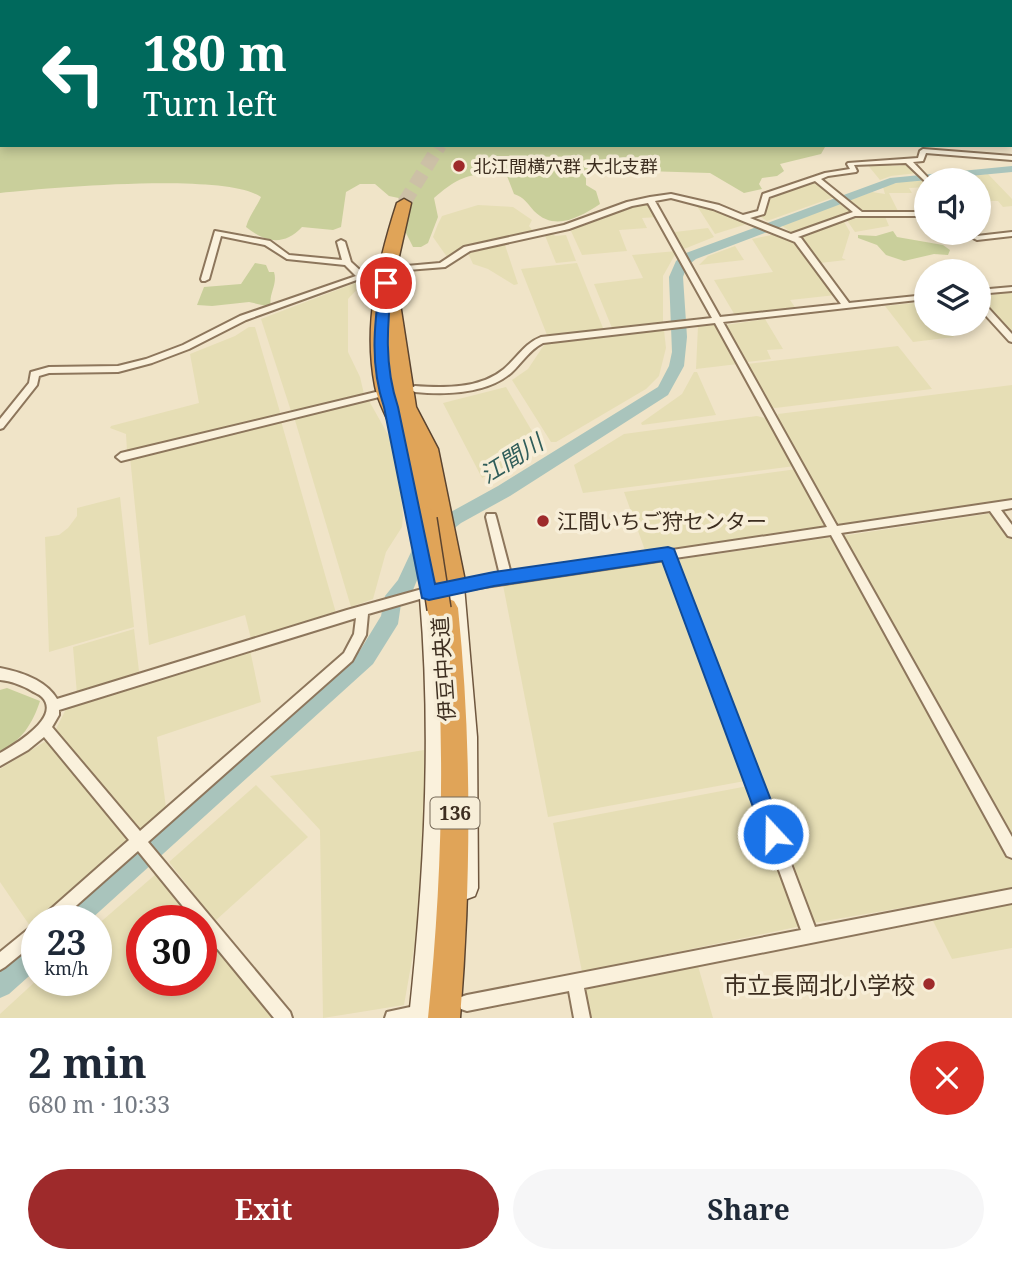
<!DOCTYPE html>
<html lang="en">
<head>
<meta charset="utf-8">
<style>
  :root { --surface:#fff; --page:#f6f6f7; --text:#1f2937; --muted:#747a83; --accent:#9e2a2b }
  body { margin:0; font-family:"Noto Serif","Noto Sans JP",serif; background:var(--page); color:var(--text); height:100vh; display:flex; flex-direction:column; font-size:26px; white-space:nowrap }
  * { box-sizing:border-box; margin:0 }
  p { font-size:23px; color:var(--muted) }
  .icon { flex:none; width:38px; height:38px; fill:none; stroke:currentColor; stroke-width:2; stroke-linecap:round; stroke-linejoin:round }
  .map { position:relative; height:1018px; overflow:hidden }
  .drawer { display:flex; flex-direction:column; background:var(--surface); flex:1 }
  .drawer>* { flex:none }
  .hud { position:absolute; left:0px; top:0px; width:1013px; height:147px; box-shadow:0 4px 10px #0003; background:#00695c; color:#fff; overflow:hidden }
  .tools { position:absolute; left:914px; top:168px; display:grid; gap:14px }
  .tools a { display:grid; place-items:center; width:77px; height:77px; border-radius:50%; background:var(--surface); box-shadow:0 4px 10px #0003; font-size:35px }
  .speed { position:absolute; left:21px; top:905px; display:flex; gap:14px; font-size:35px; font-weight:700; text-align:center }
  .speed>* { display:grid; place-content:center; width:91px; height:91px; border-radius:50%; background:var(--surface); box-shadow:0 4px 10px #0003; line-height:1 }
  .speed small { font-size:18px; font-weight:400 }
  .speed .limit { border:10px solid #d22; background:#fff; color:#111 }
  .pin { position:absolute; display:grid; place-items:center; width:60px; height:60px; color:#fff; margin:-30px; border:4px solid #fff; border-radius:50%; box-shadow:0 2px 7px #0007 }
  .me { position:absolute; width:77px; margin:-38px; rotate:339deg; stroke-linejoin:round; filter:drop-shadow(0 0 5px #0008) }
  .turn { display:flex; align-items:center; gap:24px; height:147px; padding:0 28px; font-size:32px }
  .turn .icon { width:91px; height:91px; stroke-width:2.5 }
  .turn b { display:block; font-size:49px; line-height:60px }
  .round { display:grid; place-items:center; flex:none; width:74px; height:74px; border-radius:37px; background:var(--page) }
  .head { display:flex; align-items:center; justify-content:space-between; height:119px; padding:0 28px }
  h1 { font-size:42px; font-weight:700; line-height:52px }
  .action { display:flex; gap:14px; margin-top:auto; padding:14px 28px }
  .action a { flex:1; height:80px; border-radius:42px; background:var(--accent); color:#fff; font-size:28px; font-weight:700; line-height:80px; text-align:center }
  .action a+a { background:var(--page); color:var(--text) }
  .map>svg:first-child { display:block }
  .farmland { fill:#e6deb5 }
  .green { fill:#c9cf9b }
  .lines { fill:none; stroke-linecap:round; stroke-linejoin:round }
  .river { fill:#a9c4bc; fill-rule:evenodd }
  .motorway-tunnel-far1 { stroke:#ccc0a6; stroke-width:11; stroke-dasharray:11 5; stroke-linecap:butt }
  .motorway-tunnel { stroke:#ccc0a6; stroke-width:14; stroke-dasharray:14 7; stroke-linecap:butt }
  .minor-casing { stroke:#8d765c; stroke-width:4 }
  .secondary-casing { stroke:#6f573f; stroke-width:3 }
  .motorway-casing { stroke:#5b4430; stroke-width:3 }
  .minor { fill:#faf1dc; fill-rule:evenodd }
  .secondary { fill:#faf1dc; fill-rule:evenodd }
  .motorway { fill:#e0a458; fill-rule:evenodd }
  .motorway-bridge-casing { stroke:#5b4430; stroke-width:26; stroke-linecap:butt }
  .motorway-bridge { stroke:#e0a458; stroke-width:23 }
  .route { fill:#1a73e8; stroke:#114b97; stroke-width:2 }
  .poi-dot { fill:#9e2a2b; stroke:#f7eed8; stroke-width:2.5 }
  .labels { text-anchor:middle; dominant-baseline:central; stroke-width:7; stroke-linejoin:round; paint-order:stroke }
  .far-poi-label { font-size:18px; fill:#3d2e20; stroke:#f7eed8; text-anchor:start }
  .shield { fill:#f7eed8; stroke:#756857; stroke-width:2 }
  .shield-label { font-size:19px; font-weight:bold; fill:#3d2e20 }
  .poi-label { font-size:21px; fill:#3d2e20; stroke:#f7eed8; text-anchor:start }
  .street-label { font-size:21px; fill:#3d2e20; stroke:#f7eed8 }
  .water-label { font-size:23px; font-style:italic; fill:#2f5d5a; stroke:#f7eed8 }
  .near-poi-label { font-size:24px; fill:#3d2e20; stroke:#f7eed8; text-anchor:end }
</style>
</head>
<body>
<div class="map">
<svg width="1012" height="1018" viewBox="0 0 1012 1018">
  <rect width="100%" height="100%" fill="#f0e4c8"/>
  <path class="farmland" d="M887 162 892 166 910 165 918 173 891 176 880 180 866 163Z
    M988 174 1012 199V206L1003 207 998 201H978V180H928Z
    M922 179 926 187 909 188 912 193H889L898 211 862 212 850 200 872 192 885 194 883 187 900 182Z
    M817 180 837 196 767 221 758 215 766 212 769 200 774 197Z
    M649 201 658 217 642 218 647 228 619 230 627 251 582 255 571 231 576 227 628 206Z
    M844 202 853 212 792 233 781 225Z
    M695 203 716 208 750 223 715 234Z
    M478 205 513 207 532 220 529 226 533 231 470 244 447 257 433 237 438 224 442 216Z
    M884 214 889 226 855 232 846 219 862 215Z
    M843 220 850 232 842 258 846 260 820 263 798 235Z
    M708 228 714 237 684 249 674 234 675 232Z
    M551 232 555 236 566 235 576 261 556 263 544 233Z
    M776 234 795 241 836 295 790 300 797 310 736 317 714 280 773 272 752 239Z
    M504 242 518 284 514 285 488 269 473 264 468 253 469 250Z
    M735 246 744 260 699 265 708 256Z
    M677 251 663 276V323L612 328 594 284 643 278 632 255Z
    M577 263 603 328 602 331 547 335 521 269Z
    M363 280H366L348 299V352L360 377 364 394 291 411 261 319Z
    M1012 292V334L978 297Z
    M924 302 926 324H943L954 337 913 342 885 306Z
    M765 319 783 349 767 350 771 359 747 362 726 325Z
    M716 324 738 364 696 369 698 326Z
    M249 327H255L280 412 278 415 127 451 126 434 110 428 111 426 199 403 190 354 235 336Z
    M664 330 666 348 659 376 646 389 556 442H551L512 380 528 369 546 342Z
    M898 346 932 389 775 408 771 407 747 364Z
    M694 372H697L716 415 642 425 641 423 682 394Z
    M1012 385V500L839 524 832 519 778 419V414Z
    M506 387 542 448 482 478 443 403Z
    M368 399 391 440 398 461 403 517 402 527 386 552 373 599 351 607 294 417Z
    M757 416 769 419 795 466 583 493 574 465 624 434Z
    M281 421 336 613 251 639 245 615 149 645 130 457Z
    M797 469 826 523 824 526 646 553 624 492Z
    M120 497 134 627 49 652 45 537 59 535 68 528 77 516V508Z
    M993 513 1012 539V843L842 536Z
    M834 537 1012 860V889L813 923 675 560Z
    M666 561 745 781 548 817 503 585Z
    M134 629 139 671 134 676 77 694 73 647Z
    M250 650 261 702 157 737 166 808 142 830 136 828 56 729 66 709Z
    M46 741 127 836 126 841 30 926 0 882V769Z
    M424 750 425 849 422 903 404 1005 323 1018 320 830 270 776Z
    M256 785 308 837 215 921 169 862Z
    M748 786 801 926 582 972 553 823Z
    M156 874 195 920H142V980H201V928L274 1018H0V1014L37 980H96V926Z
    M1012 903V948L952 959 933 921Z
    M698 966 713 1018H587L583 995 586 987Z"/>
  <path class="green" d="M0 0 396 2H2V145L825 147 821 154 780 164 784 171 777 176 762 178 759 184 762 189 744 193 710 173 645 171 624 167 594 170 586 177V185L596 191 600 204C580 217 555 232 534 211 526 202 525 198 514 194L507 176C473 171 459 176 434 198L438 217 428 243 421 247H413L404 229 413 201 389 196 375 184H360L346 192 341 227 333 230 302 227C284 246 266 243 246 227 249 216 256 208 261 197 225 172 49 188 0 193Z
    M420 0H838L841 2H419Z
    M893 231 897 237 943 245 950 250 948 255 934 254 904 261 886 255 877 245 858 238V235L876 236Z
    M255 263 266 265 269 272H274C278 285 268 294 271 307L249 302 212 306 197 305 204 287 241 284Z
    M7 688 40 701C33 723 21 742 0 751V690Z"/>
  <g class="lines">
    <path class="river" d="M1012 166V172L896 183 696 259 687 266 683 277 687 337 684 366 668 395 510 496 461 523 437 542 426 558 413 590 401 604 398 624 373 664 90 920H60L63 911 359 652 381 616 385 596 398 580 412 550 425 532 449 513 498 486 658 387 669 366 672 352 669 277 676 261 686 253 890 178Z
      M37 939V969L9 994 0 998V968L28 943Z"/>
    <path class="motorway-tunnel-far1" d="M540 2 542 0"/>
    <path class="motorway-tunnel" d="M404 203 440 145"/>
    <g class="minor-casing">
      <path id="minor" d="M923 149 1012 156V160L926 153 923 161 913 162 930 180H926V182L906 163 854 165 857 171 856 172 828 176 821 179 862 212H926V216H855L798 237 801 238 849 303 926 295V299L723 322 837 526 1012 500V508L1001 510 1012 525V537L1008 536 990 511 841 533 1012 837V858L1007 856 831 535 675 558 815 927 1012 889V903L584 988 590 1018H574L569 991 467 1011 461 1009 459 1003 461 997 467 995 801 930 665 560 452 592 448 590 446 587 448 584 452 582 500 575 486 517 487 514H495L496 517 511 574 827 527 715 323 543 343C529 350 522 363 511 373 486 394 446 395 415 392L410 389 415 386C444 388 480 389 504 369 517 358 525 343 541 337L712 318 648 203 632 206 569 229 470 251 445 267 395 271 391 269 395 267 440 263 464 247 564 225 627 202 650 197 671 194 719 205 743 215 758 211 763 194 825 173 850 169 847 164 848 163 918 158 920 151ZM815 181 853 212 791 234 750 218 764 214 769 197ZM671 198 713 209 795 242 841 304 720 317 655 201Z
        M215 231 270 241 289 255 342 260 337 242 341 240 345 242 351 262 363 273 383 267 387 269 246 320 189 349 152 363 118 372 49 373 39 376 37 385 3 428 0 429V419L29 383 31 372 49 367 118 366 146 359 183 345 240 316 356 276 345 265 287 259 265 245 221 236 209 279 205 281H202L201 279Z
        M1012 232V236L977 240 973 238 977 236Z
        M1012 287V291L978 294V290Z
        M978 300H981L1012 334V342L1009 341 978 307Z
        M376 392 379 393 381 395 379 397 121 461 116 457 121 453Z
        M433 586 437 588 439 591 437 594 368 614 366 635 352 661 148 842 290 1012 292 1018H274L201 929V920H194L138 851 60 920H42L44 915 129 840 44 737 28 750 0 766V753C14 745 62 717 42 697 39 694 35 693 32 691 22 685 11 681 0 680V668C21 672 46 680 57 699L347 610ZM356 618 354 634 344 653 140 831 52 727 59 715V710Z
        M37 924V941L5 967 0 970V952L32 926Z
        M415 1006 421 1008 423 1014 421 1018H385L387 1012Z"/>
    </g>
    <g class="secondary-casing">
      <path id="secondary" d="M455 579 461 581 464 586 477 737 478 888 475 896 467 899 459 896 456 888 458 737 446 586 449 581Z
        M429 591 435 593 438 598C452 739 446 877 433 1018H409C424 878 432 739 420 598L423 593Z"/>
    </g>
    <g class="motorway-casing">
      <path id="motorway" d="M404 199 411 203 391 292 399 297 416 407 438 449 466 586 463 593 455 595 447 593 444 586 431 525H417L414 519C408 490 403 459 392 431 387 416 378 403 375 386 363 324 378 262 397 203Z
        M446 598 454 601 458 608C472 745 471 881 460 1018H428C442 881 446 745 434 608L438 601Z"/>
    </g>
    <use href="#minor" class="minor"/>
    <use href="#secondary" class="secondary"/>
    <use href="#motorway" class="motorway"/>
    <g class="motorway-bridge-casing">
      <path id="motorway-bridge" d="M425 519 439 609"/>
    </g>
    <use href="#motorway-bridge" class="motorway-bridge"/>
  </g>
  <path class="route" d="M386 279 392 283C387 326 384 365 398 407L435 584 494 572 668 547 674 549 784 834 781 842 773 845 766 842 662 561 494 586 429 600 422 598 384 407C370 365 374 326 380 283Z"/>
  <g class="poi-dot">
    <circle cx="459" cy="166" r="7"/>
    <circle cx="543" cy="521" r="7"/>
    <circle cx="929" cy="984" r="7"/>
  </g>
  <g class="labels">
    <g class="far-poi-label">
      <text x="473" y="166">北江間横穴群 大北支群</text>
    </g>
    <rect class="shield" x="430.5" y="797.5" width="49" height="31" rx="5"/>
    <g class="shield-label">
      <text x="455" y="813">136</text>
    </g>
    <g class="poi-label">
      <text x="557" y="521">江間いちご狩センター</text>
    </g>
    <g class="street-label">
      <text transform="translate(443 669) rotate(-94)">伊豆中央道</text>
    </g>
    <g class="water-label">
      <text transform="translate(511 458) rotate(-32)">江間川</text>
    </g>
    <g class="near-poi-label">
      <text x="915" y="984">市立長岡北小学校</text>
    </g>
  </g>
</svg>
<div class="tools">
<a><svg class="icon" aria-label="sound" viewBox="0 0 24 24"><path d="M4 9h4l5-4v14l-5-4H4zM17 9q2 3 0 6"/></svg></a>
<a><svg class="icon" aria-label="layers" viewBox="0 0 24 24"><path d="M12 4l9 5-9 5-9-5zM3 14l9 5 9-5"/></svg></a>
</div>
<div class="speed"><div>23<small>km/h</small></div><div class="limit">30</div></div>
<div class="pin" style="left:386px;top:283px;background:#d93025"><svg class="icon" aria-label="arrive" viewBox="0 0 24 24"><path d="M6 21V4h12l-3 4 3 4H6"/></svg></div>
<svg class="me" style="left:773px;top:834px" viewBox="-20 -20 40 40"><circle r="17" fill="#1a73e8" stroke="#fff" stroke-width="3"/><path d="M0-11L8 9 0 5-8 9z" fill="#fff"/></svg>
<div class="hud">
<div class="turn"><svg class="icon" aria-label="left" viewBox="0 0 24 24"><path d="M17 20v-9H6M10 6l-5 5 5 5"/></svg><div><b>180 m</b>Turn left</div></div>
</div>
</div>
<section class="drawer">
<div class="head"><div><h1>2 min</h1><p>680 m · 10:33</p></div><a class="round" style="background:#d93025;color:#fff"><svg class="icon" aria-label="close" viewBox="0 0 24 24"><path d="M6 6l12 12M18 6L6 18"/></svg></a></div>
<div class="action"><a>Exit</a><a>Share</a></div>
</section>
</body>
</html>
